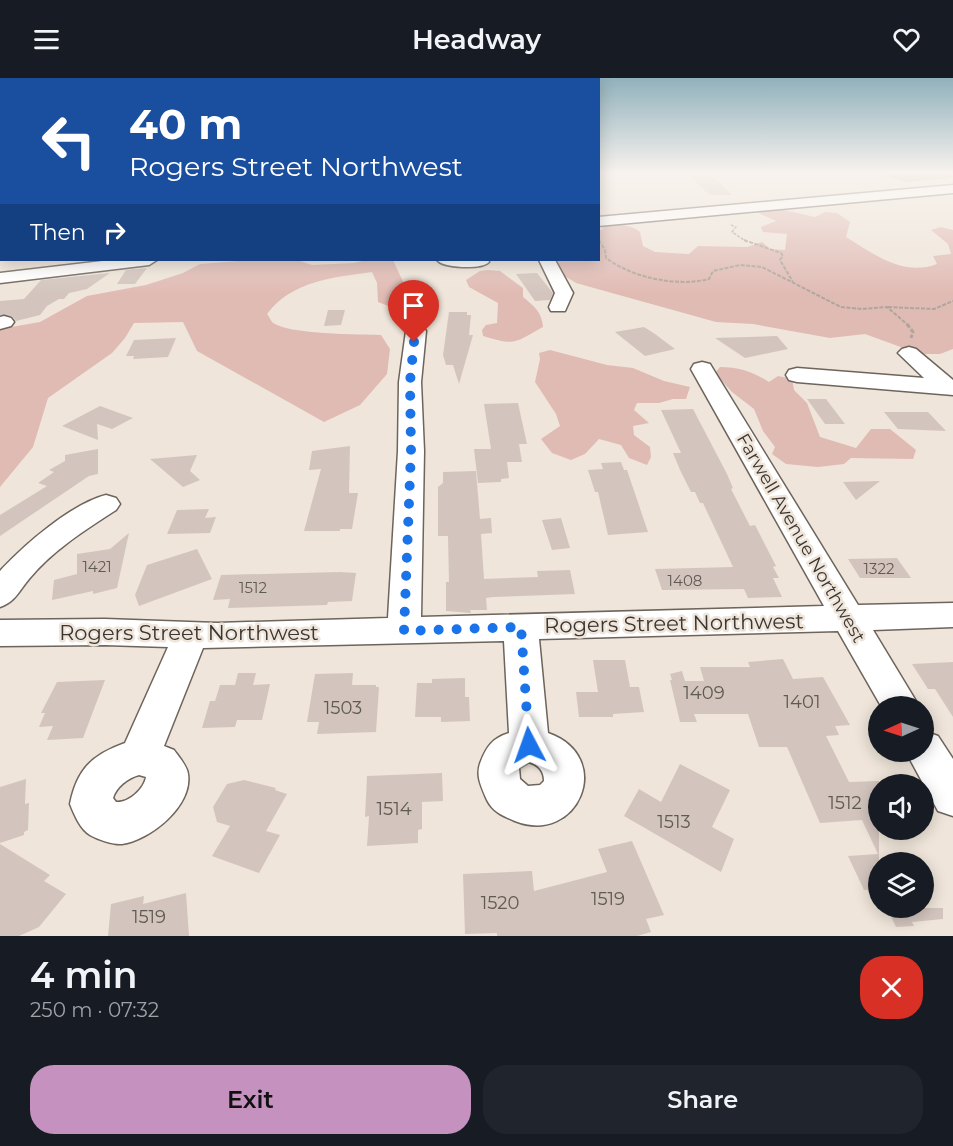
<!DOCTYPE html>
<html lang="en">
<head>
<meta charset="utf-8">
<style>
  :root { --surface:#171b24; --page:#20242c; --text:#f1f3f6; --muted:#9ea1a6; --accent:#c591be }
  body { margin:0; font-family:Montserrat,sans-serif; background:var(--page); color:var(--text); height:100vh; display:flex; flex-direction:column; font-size:22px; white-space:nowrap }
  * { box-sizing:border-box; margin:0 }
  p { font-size:20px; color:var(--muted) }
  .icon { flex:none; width:33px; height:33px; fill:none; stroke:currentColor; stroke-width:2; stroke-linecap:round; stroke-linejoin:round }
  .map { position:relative; height:858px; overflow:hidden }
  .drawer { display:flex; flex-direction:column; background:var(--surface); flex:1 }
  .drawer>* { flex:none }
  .hud { position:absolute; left:0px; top:0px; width:600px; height:183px; box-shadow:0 3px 15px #0003; background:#1a4fa0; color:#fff; overflow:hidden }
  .needle { width:39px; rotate:267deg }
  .controls { position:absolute; left:868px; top:618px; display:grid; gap:12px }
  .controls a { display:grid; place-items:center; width:66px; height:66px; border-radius:50%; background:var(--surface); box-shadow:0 3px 15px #0003; font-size:30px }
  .pin { position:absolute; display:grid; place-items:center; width:51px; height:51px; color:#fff; margin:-62px -26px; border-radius:50% 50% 50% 0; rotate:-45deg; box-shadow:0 0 6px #0007 }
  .pin .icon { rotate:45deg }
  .me { position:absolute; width:66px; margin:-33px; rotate:356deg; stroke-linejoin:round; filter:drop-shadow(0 0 4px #0008) }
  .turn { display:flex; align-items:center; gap:21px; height:126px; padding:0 30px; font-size:27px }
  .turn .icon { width:78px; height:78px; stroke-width:2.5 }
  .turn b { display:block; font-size:42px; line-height:51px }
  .then { display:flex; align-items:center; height:57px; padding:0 30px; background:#0003; gap:12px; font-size:22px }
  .round { display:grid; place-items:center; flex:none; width:63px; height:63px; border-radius:24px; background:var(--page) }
  .summary { display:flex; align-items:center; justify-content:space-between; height:102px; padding:0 30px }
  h1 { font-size:36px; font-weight:600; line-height:45px }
  .cta { display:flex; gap:12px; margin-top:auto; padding:12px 30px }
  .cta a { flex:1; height:69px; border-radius:24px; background:var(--accent); color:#111; font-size:24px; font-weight:600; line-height:69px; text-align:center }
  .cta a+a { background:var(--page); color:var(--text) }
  header { display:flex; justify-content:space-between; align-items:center; height:78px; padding:0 30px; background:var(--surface); font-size:27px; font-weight:600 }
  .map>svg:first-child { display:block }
  .green { fill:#e0bbb4 }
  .water { fill:#b0ac7b }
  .building { fill:#d3c5be }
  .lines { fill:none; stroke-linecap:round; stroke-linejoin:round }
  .minor-casing { stroke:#6d645b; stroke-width:3 }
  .path-far2 { stroke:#aea69d; stroke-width:1.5; stroke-dasharray:3 1.5; stroke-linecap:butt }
  .path-far1 { stroke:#aea69d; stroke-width:2; stroke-dasharray:4 1.5; stroke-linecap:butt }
  .path { stroke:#aea69d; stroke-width:3; stroke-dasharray:4.5 2; stroke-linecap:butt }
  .minor { fill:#fff; fill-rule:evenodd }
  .route { stroke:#1a73e8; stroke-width:10; stroke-dasharray:0 18 }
  .labels { text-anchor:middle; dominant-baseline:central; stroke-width:5; stroke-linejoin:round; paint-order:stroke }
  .number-label { font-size:15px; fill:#605a55 }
  .street-label { font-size:18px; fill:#3a3632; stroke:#efe5da }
  .near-number-label { font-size:18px; fill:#605a55 }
  .near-street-label { font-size:21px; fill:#3a3632; stroke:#efe5da }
</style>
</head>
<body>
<header><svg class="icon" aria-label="menu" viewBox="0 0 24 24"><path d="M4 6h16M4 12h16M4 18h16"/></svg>Headway<svg class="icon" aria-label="heart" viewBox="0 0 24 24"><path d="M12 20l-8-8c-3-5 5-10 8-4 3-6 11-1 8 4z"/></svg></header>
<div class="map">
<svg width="953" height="858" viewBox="0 0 953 858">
  <rect width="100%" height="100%" fill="#efe5da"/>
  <path class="green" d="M780 131 815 139 825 134 837 135 850 144 846 159C874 176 903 199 937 186L933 178 951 176 948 166 931 152 941 149 953 152V271L940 276H920L865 256 830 260 753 246 716 244 576 205 540 183V182H598L599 152H602L604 148C619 147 628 145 640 154L643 168 655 174 689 176 698 168 747 169 762 164 770 171 785 172 787 156 763 154 761 149 776 143 752 132Z
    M252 182H297L312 187 354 185 366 182H393L405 208V226L391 229 378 224 377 205 372 194C335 199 291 203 267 236 269 238 270 241 272 244 288 257 359 256 381 257L390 271 387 296 360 327 324 344 197 273 183 244 134 245 125 260 112 275 48 320 33 369 0 409V251L40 244 87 218 146 207 183 195 200 186Z
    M488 192 500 193 523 210V219C534 228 542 234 543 249 514 265 516 268 483 258L482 252 486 247 497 245 498 225 469 209 466 202 480 193Z
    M550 272 607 287 633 290 664 303 690 309 686 321H673L659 325H637L634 332 649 345 633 348 634 357 650 369 651 379 647 387 629 380 621 367 599 361 585 376 571 382 552 375 541 361 560 348 556 336 535 304 540 281 539 275Z
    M720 289C740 289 753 294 769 304L778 298 792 301 794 312 807 325 820 359 856 370 871 351H890L916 372 913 381 851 380 844 386 818 389 786 386 772 376 775 369 763 353 754 331 732 314 715 295Z"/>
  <path class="water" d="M880 96H953V100L905 104Z"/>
  <path class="building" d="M688 96H710L732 117H709Z
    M147 190 135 206H117L126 192Z
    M110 195 87 211 69 215 64 221H59L47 228 40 237 16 243 12 238 0 237V223L24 221 41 202Z
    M537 195 553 215 550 222 535 223 516 196Z
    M328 232H345L341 247 324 248Z
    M449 234H467V237H471L469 257H473L459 306 453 287H446L443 277Z
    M644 249 655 256 675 271 645 278 615 254Z
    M777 258 788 271 745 280 715 260Z
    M176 260 168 279 133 281 134 278H126L134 262Z
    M807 321H826L845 346H825Z
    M518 325 527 366H519L522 384H507L509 400 501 401V404L478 405 474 371H491L484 326Z
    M100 328 133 340 112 351 97 346 98 362 62 348Z
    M693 331 727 396 733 410 731 411 750 448 755 447 776 488 773 489 779 500H773L782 519 748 520 744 511 662 512 655 491 733 489 703 425H700L695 414H691L680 392 673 375H681L661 332Z
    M884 334H928L946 353 898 351Z
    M350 368 349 415H358L352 451H340V453H304L321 391 309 392 312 373Z
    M98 371V396L89 398 0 458V437L47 408 38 405 54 394 49 392 65 383V377Z
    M197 377 190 393 200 402 183 409 150 381Z
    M621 384 624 392H627L648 454 608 457 598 414H595L588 392 603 391 601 385Z
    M476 393 480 441 491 440 492 455 481 456 484 501 538 499 537 493 570 492 575 516 493 519 486 520 487 532H470L471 535 446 533V504H449L448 458H438V409L443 405V394Z
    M880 403 856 422 843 404Z
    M209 431 205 440 216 439 210 455 167 456 177 432Z
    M561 440 570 470 552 472 542 442Z
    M129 455 117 510 93 516V513L52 522 54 502 77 496V476L110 471Z
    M197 471 212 501 139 528 135 517 147 487Z
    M897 480 911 500H860L848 481Z
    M340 494 356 495 352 523 328 524 327 527 228 530 230 521 213 522 221 497Z
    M783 581 793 601 823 599 850 647 835 648 839 657 826 658 849 704 879 703V811L864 812 848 778 878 776 862 742 820 745 787 669H759L748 636H694L697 644H680L670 602H672L670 596 682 593 685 603H704L700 589H750L748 584Z
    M593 582H625L630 609H639L644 634 613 636V639H579L576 614H598Z
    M953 584V639L935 611H928L912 586Z
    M238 595H256L253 607 270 606 262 642H237L235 649 202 650 210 623H215L220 607H235Z
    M353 595 352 607H376V609H379L376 654 317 656 319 644H307L315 596Z
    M465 600V619H469L470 643 441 644V639H415L417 605H432V601Z
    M105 602 83 660 47 662 53 648 39 649 45 635H41L57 604Z
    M680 686 730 712 712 749 734 761 721 794 624 738 639 711 661 724Z
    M442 695 443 723 422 724V751L418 752V765L367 768 369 738 365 739 367 698Z
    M26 701 25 726 29 725 28 752 24 754V757L0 765V709Z
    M244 702 276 710 275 712 287 716 266 753 280 757 259 795 212 778 230 748 217 744 213 729 227 706Z
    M632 763 664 837 646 841 651 854 637 858H497V855L465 856 463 796 532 793 534 813 607 794 598 771Z
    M0 766 50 797 44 803 66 816 39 849 19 858H0Z
    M186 815 189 858H108L111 826 144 818 143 826Z
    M887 830H943V841L912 844 914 848 896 849Z"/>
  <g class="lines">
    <g class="minor-casing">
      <path id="minor" d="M953 107V115L598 148V139Z
        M111 182H157L149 187 0 205V195Z
        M437 182H488L489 184C482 192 443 190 437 182Z
        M539 182H555L573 215 565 233H551L549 229 555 215Z
        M4 238 11 240 14 244 11 248 0 251V239Z
        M416 247 423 249 426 253 421 304 424 373 421 539 824 528 691 291 694 286 702 284 710 286 713 291 858 527 953 525V549L873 552 919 628H881L838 553 539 561 548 655C616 679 578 768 515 743 503 738 493 734 487 722 481 708 475 697 481 683 487 668 493 660 509 655L504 563 203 570 164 668 174 672C179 679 187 688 188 696 193 728 150 762 122 766 113 767 97 761 90 757 80 751 74 736 70 726 77 691 92 677 125 665L168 569 105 567 0 568V542L105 541 217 545 388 540 398 373 399 304 406 253 409 249ZM529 684C539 687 544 693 544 703L540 707 528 708 520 701 519 690ZM139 697 146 699C144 711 129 725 116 724L113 720C116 709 128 700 139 697Z
        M909 269 916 271 953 302V317L797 304 789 302 786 297 789 292 797 290 924 300 898 275 902 271Z
        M106 417 116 420 120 426 116 432C85 452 53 472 29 501 19 513 15 524 0 529V493C24 467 71 426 106 417Z
        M924 653 938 658 953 681V738L938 733 906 674H924Z"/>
    </g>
    <path class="path-far2" d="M731 147 736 149 732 154 747 164
      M598 161 600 164"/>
    <path class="path-far1" d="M599 162 605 172 606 180C633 200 677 209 709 201L713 193 740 187 762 189 841 229 862 231 887 229 908 247
      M744 162 781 175 783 178 780 182 793 204
      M888 229 934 231 953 223"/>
    <path class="path" d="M907 246 913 254 911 260"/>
    <use href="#minor" class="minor"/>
  </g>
  <linearGradient id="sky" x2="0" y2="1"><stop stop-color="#91b1bc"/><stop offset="0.44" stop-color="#f8f3ee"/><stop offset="1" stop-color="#f8f3ee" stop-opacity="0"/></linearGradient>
  <rect width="953" height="216" fill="url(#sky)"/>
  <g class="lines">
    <path class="route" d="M414 264 410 304 411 373 404 553 521 549 529 667"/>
  </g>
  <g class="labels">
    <g class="number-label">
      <text x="97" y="488">1421</text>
      <text x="879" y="490">1322</text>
      <text x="685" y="502">1408</text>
      <text x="253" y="509">1512</text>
    </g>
    <g class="street-label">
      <text transform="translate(801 460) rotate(60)">Farwell Avenue Northwest</text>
    </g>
    <g class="near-number-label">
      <text x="704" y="615">1409</text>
      <text x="802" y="624">1401</text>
      <text x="343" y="630">1503</text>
      <text x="845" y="725">1512</text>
      <text x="394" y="731">1514</text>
      <text x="674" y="744">1513</text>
      <text x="608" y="821">1519</text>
      <text x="500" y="825">1520</text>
      <text x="149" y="839">1519</text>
    </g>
    <g class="near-street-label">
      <text transform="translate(674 545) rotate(-1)">Rogers Street Northwest</text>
      <text x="189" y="554">Rogers Street Northwest</text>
    </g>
  </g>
</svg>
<div class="controls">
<a><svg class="needle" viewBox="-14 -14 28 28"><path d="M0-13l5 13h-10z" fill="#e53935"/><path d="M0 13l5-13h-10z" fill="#9ea1a6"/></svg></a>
<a><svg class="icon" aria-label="sound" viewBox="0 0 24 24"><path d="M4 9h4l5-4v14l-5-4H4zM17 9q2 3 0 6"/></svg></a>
<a><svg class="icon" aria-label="layers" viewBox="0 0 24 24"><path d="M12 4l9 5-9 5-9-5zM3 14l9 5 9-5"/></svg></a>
</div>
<div class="pin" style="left:414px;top:264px;background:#d93025"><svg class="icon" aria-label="arrive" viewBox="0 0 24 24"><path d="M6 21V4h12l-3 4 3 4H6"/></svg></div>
<svg class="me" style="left:529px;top:667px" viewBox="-20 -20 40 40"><path d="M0-17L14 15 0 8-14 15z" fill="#1a73e8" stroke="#fff" stroke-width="4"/></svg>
<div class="hud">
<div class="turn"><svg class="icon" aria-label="left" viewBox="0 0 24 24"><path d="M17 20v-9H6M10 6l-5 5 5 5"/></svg><div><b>40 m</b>Rogers Street Northwest</div></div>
<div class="then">Then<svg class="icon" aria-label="right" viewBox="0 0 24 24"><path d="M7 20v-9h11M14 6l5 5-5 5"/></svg></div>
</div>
</div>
<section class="drawer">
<div class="summary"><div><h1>4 min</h1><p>250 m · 07:32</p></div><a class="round" style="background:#d93025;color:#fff"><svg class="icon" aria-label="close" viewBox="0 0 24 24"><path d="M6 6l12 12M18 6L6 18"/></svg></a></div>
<div class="cta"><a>Exit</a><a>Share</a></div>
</section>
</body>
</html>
